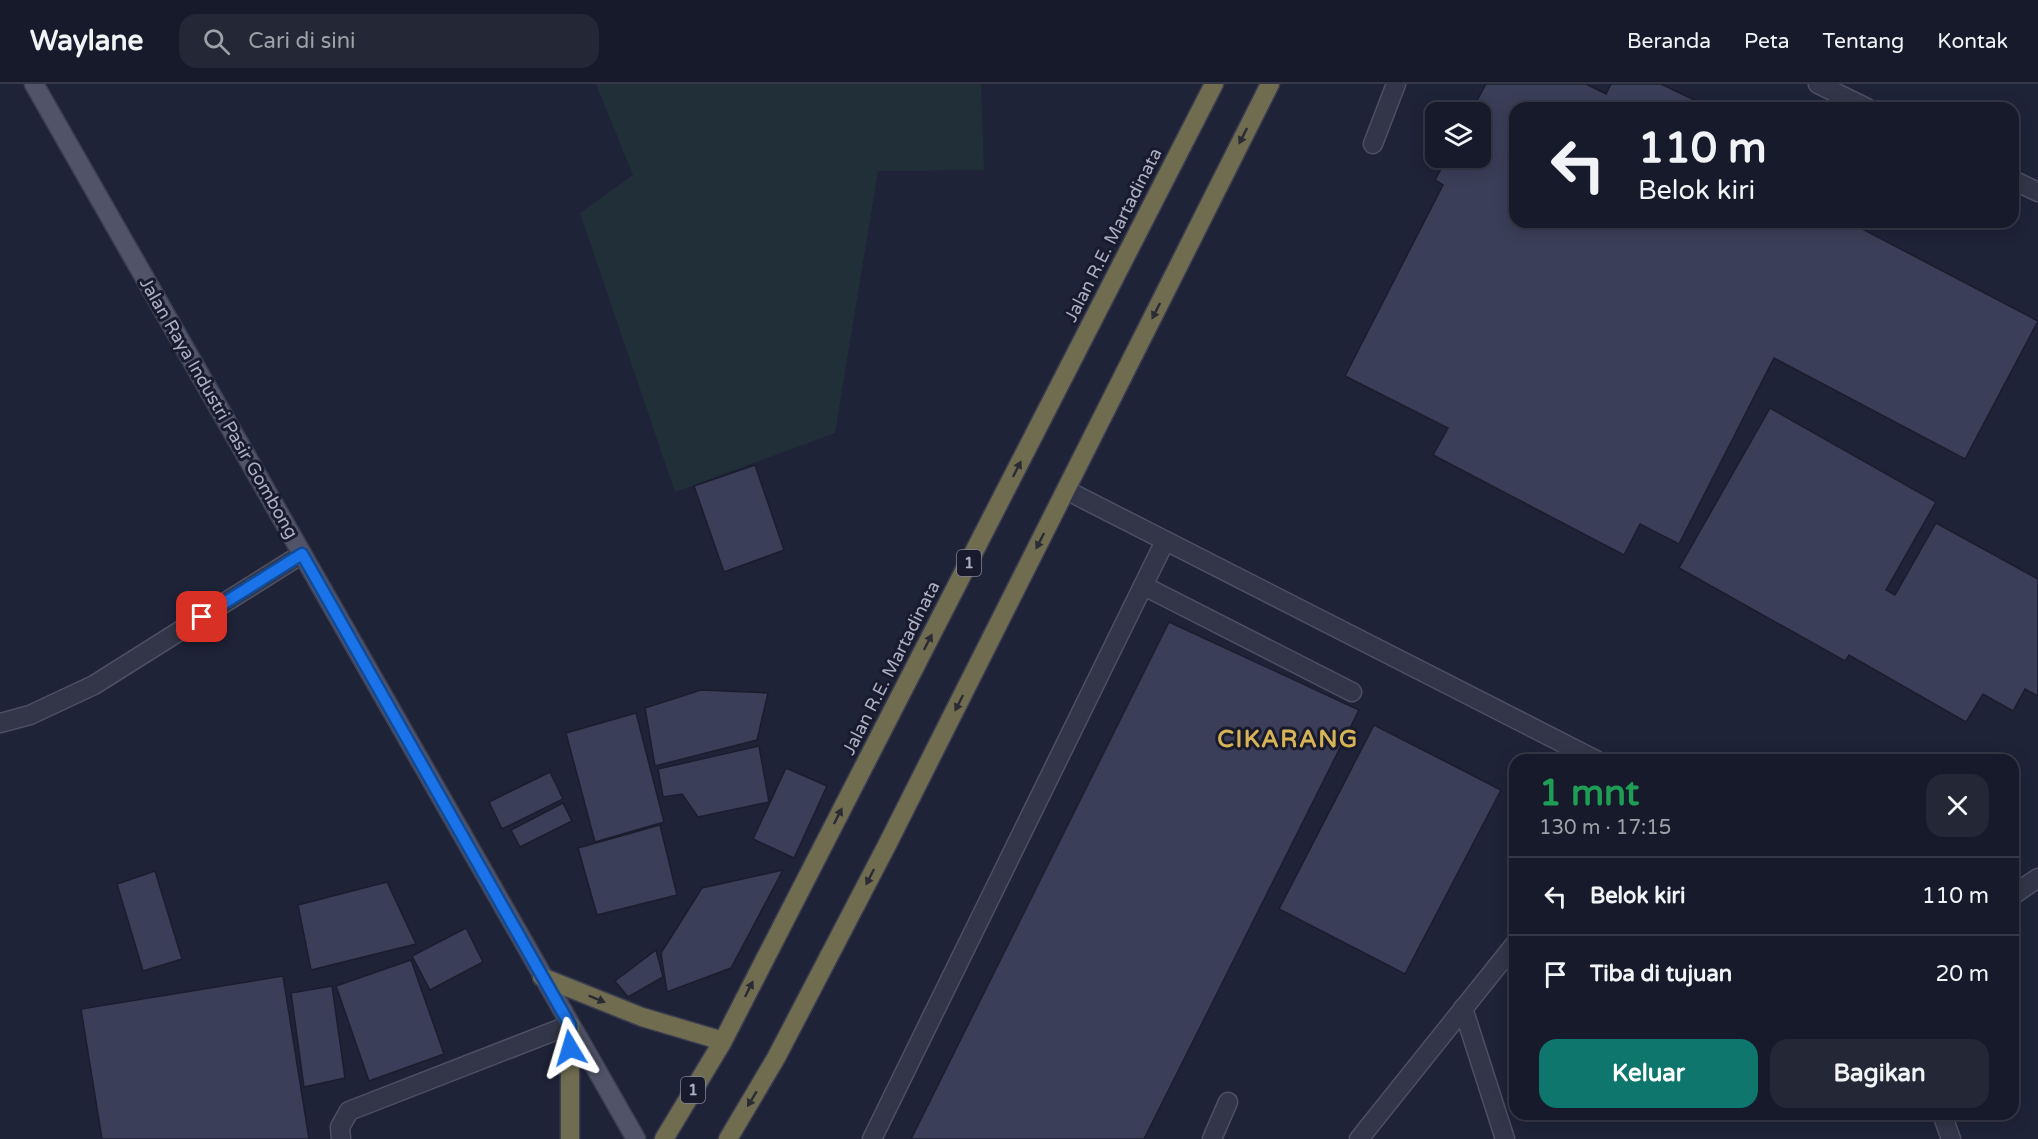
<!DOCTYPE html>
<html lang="id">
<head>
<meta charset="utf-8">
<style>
  :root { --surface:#171a2a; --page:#242736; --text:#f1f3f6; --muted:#9ea1a8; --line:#363847; --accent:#0f766e }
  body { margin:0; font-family:"Varela Round",sans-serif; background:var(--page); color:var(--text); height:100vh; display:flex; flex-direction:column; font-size:22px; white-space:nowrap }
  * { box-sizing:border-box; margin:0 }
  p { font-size:20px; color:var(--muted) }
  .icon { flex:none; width:33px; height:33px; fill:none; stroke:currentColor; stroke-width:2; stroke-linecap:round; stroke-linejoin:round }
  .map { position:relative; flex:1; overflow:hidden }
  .details { position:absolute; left:1509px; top:670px; width:510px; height:366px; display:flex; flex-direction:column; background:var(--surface); border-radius:18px; box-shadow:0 3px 15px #0003,0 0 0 2px var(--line) }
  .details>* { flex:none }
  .top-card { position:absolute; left:1509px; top:18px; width:510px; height:126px; border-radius:18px; box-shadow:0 3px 15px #0003,0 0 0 2px var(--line); background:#171a2a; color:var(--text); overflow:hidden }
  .tools { position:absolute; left:1425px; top:18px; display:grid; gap:12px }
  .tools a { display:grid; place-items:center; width:66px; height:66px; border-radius:12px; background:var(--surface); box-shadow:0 3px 15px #0003,0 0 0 2px var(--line); font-size:30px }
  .pin { position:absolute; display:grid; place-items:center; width:51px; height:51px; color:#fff; margin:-26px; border-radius:12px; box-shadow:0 3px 9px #0006 }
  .me { position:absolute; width:66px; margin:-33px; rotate:353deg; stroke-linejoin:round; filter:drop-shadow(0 0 4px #0008) }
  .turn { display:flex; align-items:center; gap:21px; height:126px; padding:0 30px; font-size:27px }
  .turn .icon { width:78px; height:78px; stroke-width:2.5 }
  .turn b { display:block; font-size:42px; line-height:51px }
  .round { display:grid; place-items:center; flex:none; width:63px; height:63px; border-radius:18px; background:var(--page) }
  .head { display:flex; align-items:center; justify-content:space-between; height:102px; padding:0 30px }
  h1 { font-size:36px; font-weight:700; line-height:45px; color:#1e9e55 }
  .action { display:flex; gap:12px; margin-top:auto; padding:12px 30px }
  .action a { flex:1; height:69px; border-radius:18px; background:var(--accent); color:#fff; font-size:24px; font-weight:700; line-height:69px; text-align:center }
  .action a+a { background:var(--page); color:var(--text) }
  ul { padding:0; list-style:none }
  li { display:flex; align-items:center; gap:18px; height:78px; padding:0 30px; border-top:2px solid var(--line) }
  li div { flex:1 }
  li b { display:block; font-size:22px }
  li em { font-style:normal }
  header { display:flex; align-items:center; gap:36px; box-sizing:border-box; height:84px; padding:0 30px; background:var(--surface); border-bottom:2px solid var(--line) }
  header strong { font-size:28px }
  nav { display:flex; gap:33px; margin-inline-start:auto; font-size:21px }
  .search { width:420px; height:54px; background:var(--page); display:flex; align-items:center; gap:15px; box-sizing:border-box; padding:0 21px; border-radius:18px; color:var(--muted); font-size:22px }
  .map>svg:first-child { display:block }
  .green { fill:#212f39 }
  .building { fill:#3b3e58; stroke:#1b1d2f; stroke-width:1.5 }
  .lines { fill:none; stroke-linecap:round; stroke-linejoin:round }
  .minor-casing { stroke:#4d5063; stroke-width:21 }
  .major-casing { stroke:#3c3f52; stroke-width:21 }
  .highway-casing { stroke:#3b3d50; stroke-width:21 }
  .minor { stroke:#333648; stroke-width:18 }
  .major { stroke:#515469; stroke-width:18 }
  .highway { stroke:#6f6c50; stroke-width:18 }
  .oneway { fill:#2a2b34 }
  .route-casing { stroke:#114b97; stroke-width:15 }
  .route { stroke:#1a73e8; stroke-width:10 }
  .labels { text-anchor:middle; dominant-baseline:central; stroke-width:6; stroke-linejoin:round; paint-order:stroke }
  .shield { fill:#191b2d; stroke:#818397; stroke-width:1.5 }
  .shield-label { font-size:16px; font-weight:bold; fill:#adafc5 }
  .street-label { font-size:18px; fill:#adafc5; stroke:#191b2d }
  .district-label { font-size:24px; font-weight:bold; letter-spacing:1.5px; fill:#d6b357; stroke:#191b2d }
</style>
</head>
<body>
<header>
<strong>Waylane</strong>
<div class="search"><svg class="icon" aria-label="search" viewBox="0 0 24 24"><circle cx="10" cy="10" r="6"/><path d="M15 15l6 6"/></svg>Cari di sini</div>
<nav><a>Beranda</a><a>Peta</a><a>Tentang</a><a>Kontak</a></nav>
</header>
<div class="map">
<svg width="2038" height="1055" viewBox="0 0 2038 1055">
  <rect width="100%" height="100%" fill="#1f2338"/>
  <path class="green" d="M596 0H981L984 86 878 87 835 349 675 408 580 129 633 91Z"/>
  <path class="building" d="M1486 0H1586L1606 10 1611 0H1661L1711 24H1515V138H1849L2038 237 1965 375 1774 274 1679 460 1640 440 1624 471 1433 371 1448 344 1345 292 1443 101 1435 96 1447 74H1480V28H1471Z
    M1770 324 1936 418 1886 506 1895 511 1936 439 2038 495V612L2025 605 2013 627 1983 610 1966 638 1849 571 1845 577 1679 484Z
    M755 381 784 466 724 488 694 402Z
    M1169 538 1359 626 1144 1055H911Z
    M701 606 768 609 757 656 655 682 645 624Z
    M636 629 664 738 595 758 566 649Z
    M1374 641 1501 706 1405 890 1279 825Z
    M759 662 769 718 698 733 682 710 663 713 658 685Z
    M786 684 827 702 794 774 753 755Z
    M550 688 563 715 502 745 489 718Z
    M563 719 572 737 520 763 511 746Z
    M660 741 677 811 597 831 578 764Z
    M783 786 731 884 667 908 661 869 702 804Z
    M155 787 182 875 143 887 117 800Z
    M387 798 416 860 311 886 298 821Z
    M466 844 483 878 430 906 412 872Z
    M656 866 663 893 628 913 615 897Z
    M411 876 444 970 369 997 336 902Z
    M283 892 309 1055H102L81 925Z
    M332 902 345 994 304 1003 291 909Z"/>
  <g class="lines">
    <g class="minor-casing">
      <path id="minor" d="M1818 0 1867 24
        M1373 60 1396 0
        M2013 96 2038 108
        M1066 406 1596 676
        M1144 502 1352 608
        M0 639 30 631 94 601 302 470
        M2013 811 2038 794
        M1463 924 1505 1055
        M1942 1030 1951 1055
        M341 1055 340 1043 349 1027 570 941
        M872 1055 1165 457
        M1212 1055 1228 1018
        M1359 1055 1515 860"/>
    </g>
    <g class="major-casing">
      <path id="major" d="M34 0 636 1055"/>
    </g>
    <g class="highway-casing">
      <path id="highway" d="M542 893 642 933 723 957
        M570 941V1055
        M664 1055 723 957 1214 0
        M728 1055 776 974 887 761 1270 0"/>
    </g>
    <use href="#minor" class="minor"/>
    <use href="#major" class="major"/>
    <use href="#highway" class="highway"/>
  </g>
  <defs><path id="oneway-solid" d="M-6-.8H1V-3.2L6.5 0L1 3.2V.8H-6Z" transform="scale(1.5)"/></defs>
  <g class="oneway">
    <use href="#oneway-solid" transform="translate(1243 52) rotate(117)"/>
    <use href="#oneway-solid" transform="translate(1156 227) rotate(117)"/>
    <use href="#oneway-solid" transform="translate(1017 385) rotate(-63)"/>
    <use href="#oneway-solid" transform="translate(1040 457) rotate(117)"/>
    <use href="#oneway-solid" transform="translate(928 558) rotate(-63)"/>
    <use href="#oneway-solid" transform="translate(959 619) rotate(117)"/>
    <use href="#oneway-solid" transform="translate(838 732) rotate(-63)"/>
    <use href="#oneway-solid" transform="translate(870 793) rotate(117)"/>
    <use href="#oneway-solid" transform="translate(749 905) rotate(-63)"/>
    <use href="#oneway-solid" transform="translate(597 915) rotate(22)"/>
    <use href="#oneway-solid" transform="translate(752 1015) rotate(121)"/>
  </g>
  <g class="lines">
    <g class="route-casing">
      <path id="route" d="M202 533 302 470 570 941V964"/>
    </g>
    <use href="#route" class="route"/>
  </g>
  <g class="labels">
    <g class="shield">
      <rect x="957" y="466" width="24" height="26" rx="4.5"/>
      <rect x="681" y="993" width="24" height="26" rx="4.5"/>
    </g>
    <g class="shield-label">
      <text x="969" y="479">1</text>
      <text x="693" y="1006">1</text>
    </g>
    <g class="street-label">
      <text transform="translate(1113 151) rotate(-63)">Jalan R.E. Martadinata</text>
      <text transform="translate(219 324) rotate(60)">Jalan Raya Industri Pasir Gombong</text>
      <text transform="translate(891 584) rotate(-63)">Jalan R.E. Martadinata</text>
    </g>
    <g class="district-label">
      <text x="1288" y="655">CIKARANG</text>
    </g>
  </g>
</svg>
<div class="tools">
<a><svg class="icon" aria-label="layers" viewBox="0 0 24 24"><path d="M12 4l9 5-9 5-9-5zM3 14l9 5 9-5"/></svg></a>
</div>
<div class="pin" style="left:202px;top:533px;background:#d93025"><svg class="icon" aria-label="arrive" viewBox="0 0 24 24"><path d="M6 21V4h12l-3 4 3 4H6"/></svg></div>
<svg class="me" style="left:570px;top:964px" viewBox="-20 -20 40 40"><path d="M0-17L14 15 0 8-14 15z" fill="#1a73e8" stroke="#fff" stroke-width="4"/></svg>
<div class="top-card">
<div class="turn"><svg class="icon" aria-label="left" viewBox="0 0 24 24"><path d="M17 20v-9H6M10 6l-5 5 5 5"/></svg><div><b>110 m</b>Belok kiri</div></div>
</div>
<section class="details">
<div class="head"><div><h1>1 mnt</h1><p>130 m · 17:15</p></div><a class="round"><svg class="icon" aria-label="close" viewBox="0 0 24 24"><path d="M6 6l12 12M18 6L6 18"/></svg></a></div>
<ul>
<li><svg class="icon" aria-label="left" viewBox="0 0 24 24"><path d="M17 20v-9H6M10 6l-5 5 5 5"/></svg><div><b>Belok kiri</b></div><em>110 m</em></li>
<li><svg class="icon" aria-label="arrive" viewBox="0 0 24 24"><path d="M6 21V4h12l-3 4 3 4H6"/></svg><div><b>Tiba di tujuan</b></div><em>20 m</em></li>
</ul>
<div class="action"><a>Keluar</a><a>Bagikan</a></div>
</section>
</div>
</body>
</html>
